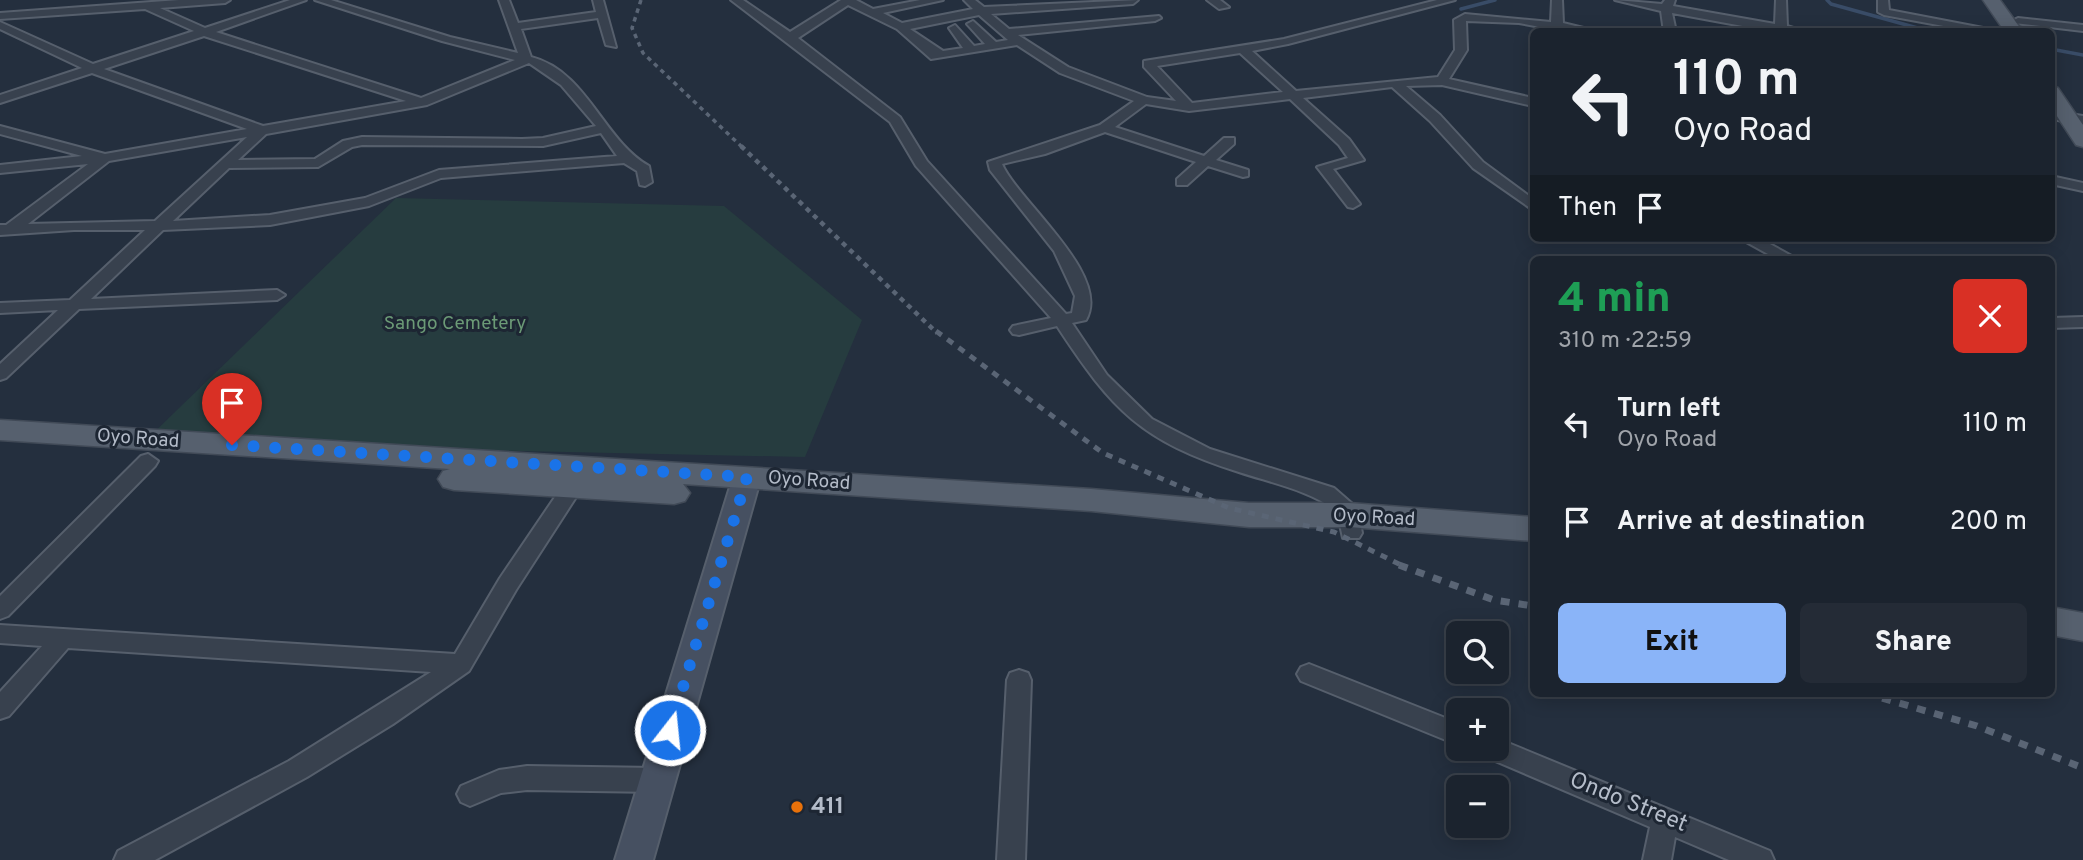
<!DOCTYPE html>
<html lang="en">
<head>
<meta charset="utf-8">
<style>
  :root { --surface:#1b232e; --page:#242b36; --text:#f1f3f6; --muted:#a0a4aa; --line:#39404a; --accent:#8ab4f8 }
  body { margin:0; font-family:Overpass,sans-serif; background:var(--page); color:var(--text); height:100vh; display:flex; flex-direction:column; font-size:26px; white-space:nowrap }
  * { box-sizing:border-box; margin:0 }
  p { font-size:23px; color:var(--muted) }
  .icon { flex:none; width:38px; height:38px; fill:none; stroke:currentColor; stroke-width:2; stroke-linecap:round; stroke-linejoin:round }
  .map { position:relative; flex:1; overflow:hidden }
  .side { position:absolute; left:1530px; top:256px; width:525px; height:441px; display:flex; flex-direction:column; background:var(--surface); border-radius:10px; box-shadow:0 4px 18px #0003,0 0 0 2px var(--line) }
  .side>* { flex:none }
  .hud { position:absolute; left:1530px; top:28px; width:525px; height:214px; border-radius:10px; box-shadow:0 4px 18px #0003,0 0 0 2px var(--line); background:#1b232e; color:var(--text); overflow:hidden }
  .controls { position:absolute; left:1446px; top:621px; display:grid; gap:14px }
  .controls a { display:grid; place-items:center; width:63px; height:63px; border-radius:10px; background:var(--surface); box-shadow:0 4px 18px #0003,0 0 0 2px var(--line); font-size:35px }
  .pin { position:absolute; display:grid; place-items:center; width:60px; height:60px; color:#fff; margin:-72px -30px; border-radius:50% 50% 50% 0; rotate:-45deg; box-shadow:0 0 7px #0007 }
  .pin .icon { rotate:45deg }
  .me { position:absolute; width:77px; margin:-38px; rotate:16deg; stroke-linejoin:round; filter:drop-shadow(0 0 5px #0008) }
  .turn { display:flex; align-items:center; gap:24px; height:147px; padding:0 28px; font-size:32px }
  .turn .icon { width:91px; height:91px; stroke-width:2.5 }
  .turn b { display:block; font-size:49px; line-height:60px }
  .then { display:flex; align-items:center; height:66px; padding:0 28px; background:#0003; gap:14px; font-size:26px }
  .round { display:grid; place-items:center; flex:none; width:74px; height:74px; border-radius:10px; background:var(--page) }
  .overview { display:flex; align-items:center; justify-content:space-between; height:119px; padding:0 28px }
  h1 { font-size:42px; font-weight:800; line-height:52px; color:#1e9e55 }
  .action { display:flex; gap:14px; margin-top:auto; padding:14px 28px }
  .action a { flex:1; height:80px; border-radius:10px; background:var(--accent); color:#111; font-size:28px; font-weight:800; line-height:80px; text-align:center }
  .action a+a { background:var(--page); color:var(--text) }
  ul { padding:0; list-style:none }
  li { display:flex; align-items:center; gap:21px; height:98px; padding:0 28px }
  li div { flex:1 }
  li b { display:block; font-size:26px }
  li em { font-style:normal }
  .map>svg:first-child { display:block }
  .green { fill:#263c3f }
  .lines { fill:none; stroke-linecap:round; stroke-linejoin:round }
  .stream { stroke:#394c67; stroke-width:3.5 }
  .minor-casing { stroke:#565f6c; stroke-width:4 }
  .secondary-casing { stroke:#565f6c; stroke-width:4 }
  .primary-casing { stroke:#414a57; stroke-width:3 }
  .minor { fill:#38414e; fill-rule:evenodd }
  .secondary { fill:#465061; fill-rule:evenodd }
  .primary { fill:#56606e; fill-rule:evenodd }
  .rail-far3 { stroke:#5a6575; stroke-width:3.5; stroke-dasharray:4.5 4.5; stroke-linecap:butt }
  .rail-far2 { stroke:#5a6575; stroke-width:4.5; stroke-dasharray:5 5; stroke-linecap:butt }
  .rail-far1 { stroke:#5a6575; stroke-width:5; stroke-dasharray:7 7; stroke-linecap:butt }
  .rail { stroke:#5a6575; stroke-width:7; stroke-dasharray:9 9; stroke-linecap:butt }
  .route { stroke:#1a73e8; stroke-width:12; stroke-dasharray:0 21.6 }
  .food-dot { fill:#e8710a; stroke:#1d2633; stroke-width:2.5 }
  .labels { text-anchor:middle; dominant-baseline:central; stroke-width:6; stroke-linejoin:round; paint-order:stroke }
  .park-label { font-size:19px; fill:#6b9a76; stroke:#1d2633 }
  .street-label { font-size:19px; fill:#b4bcc9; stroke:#1d2633 }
  .near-street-label { font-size:23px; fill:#b4bcc9; stroke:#1d2633 }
  .near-poi-label { font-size:23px; font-weight:bold; fill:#b4bcc9; stroke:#1d2633; text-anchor:start }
</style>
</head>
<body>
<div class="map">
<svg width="2083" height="860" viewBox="0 0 2083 860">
  <rect width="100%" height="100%" fill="#242f3e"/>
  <path class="green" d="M396 198 724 206 862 320 805 457 143 443Z"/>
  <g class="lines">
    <path class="stream" d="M1827 0 1831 4 1932 32
      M1461 9 1495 0
      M2056 50 2083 55"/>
    <g class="minor-casing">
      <path id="minor" d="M179 0H230L225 3 160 8 205 28 290 0H306L216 32 421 98 515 60 442 41 315 0H331L450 37 518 53 499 0H509L518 23 596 12 593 0H603L616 47 606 45 598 18 521 29 531 57C587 71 603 140 649 166L652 182 645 186 640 185 637 171 624 163 441 178 369 206 270 225 163 230 91 299 277 290 285 295 277 300 79 309 6 378 0 380V364L58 310 0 313V303L70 300 145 230H74L0 235V225H6L88 164 0 173V165L82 156 0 134V126L105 154 247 129 92 73 0 103V95L82 68 0 29V22L93 64 194 31 145 9 0 19V13ZM204 36 406 101 263 126 104 69ZM529 63 561 85 596 126 543 138 522 139 362 137 343 141 315 159 238 160 266 134 427 105ZM601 133 617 156 439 170 365 198 270 215 173 221 229 168 318 167 352 147 362 145 543 146ZM247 137 155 221 28 224 109 161Z
        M731 0H743L790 32 841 0H856L873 9 920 0H943L883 13 902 23 973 9 964 0H975L984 7 1138 0 1133 4 991 14 1009 29 1159 16 1161 18 1155 21 1018 35 1068 67 1147 97 1176 101 1144 67V61L1284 39 1437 0H1455L1288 44 1252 51 1296 91 1438 77 1455 50 1454 20 1465 14 1551 22 1552 0H1562L1563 23 1600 32H1551V29L1519 23 1466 21 1467 50 1449 79 1533 98V106L1442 85 1406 86 1440 115 1483 162 1533 199V210L1473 168 1430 121 1392 87 1303 98 1349 139 1364 160 1333 169 1360 204 1353 208 1348 207 1317 167 1348 158 1339 145 1290 99 1189 111 1146 104 1115 127 1204 156 1224 138H1234V144L1216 160 1248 170V176L1243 177 1208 166 1187 185H1177V179L1196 162 1105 132 1045 154 1002 164C1019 202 1112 275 1086 320L1072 323 1107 375 1152 419 1210 449 1334 488 1357 508 1362 533 1359 538H1343L1337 511C1309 490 1272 483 1239 472 1141 441 1112 410 1057 326L1019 335 1013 334 1010 330 1013 326 1051 318 916 166 890 122ZM848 5 897 29 931 59 1017 45 1060 73 1134 101 1100 125 988 162 990 170 1054 251 1075 296 1072 313 1066 314 927 161 900 117 798 38ZM979 15 1008 40 996 42 973 21 967 24 985 44 974 46 955 25 949 28 963 48 943 51 910 29ZM1240 53 1283 92 1192 103 1157 66Z
        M1207 0H1220L1229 7 1219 9Z
        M1615 0 1662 4 1665 0H1675L1673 6 1775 24 1776 0H1786L1787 26 1806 32H1775L1672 13 1676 32H1664L1661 11Z
        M1878 0H1888L1889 10 2004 32H1976L1884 15 1878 12Z
        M2018 18 2083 25V31L2014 23 2012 21Z
        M2051 111 2083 116V124L2051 119Z
        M2051 176 2083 183V191L2051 184Z
        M1739 238H1759L1797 259H1777Z
        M2083 317V327L2051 328V318Z
        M148 454 158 461 155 466 8 616 0 619V596L141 456Z
        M579 470 589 477 516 590 469 671 393 724 307 777 155 860H114L118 851 289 761 431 672 68 648 9 716 0 719V692L42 646 0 643V625L455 654 500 578 572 472Z
        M1309 664 1458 723V745L1301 681 1297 674 1301 667Z
        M1019 670 1028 673 1031 680 1025 860H997L1007 680 1010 673Z
        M1496 738 1770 851 1774 860H1729L1675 837 1671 860H1643L1650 827 1486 757 1482 749H1496Z
        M527 766 656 768 665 772 669 780 665 788 656 792 527 790 501 793 470 806 461 802 457 794 461 786 499 770Z"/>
    </g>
    <g class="secondary-casing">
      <path id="secondary" d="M747 468 757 470 761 477 653 860H615L733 477 737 470Z"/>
    </g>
    <g class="primary-casing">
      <path id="primary" d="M1983 0H2000L2023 32H2005Z
        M2051 86 2058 88 2083 125V147L2076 145 2051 107Z
        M0 420 1091 489 1249 503H1349L1533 517V541L1349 527H1249L1091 511 683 484 690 493 685 501 674 504 454 490 443 487 438 479 443 471 450 469 0 440Z
        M2051 607 2083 613V641L2051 635Z"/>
    </g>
    <use href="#minor" class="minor"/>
    <use href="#secondary" class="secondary"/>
    <use href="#primary" class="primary"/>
    <path class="rail-far3" d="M641 0 632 28 643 53 743 148"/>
    <path class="rail-far2" d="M741 146 937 333"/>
    <path class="rail-far1" d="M936 331 1103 453 1229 508 1334 532 1403 566"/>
    <path class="rail" d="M1399 565 1494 600 1533 606
      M1865 693 1977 726 2083 768"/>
  </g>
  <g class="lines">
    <path class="route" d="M232 445 747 477 670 730"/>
  </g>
  <circle class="food-dot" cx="797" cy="807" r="7"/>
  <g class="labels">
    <g class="park-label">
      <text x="455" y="324">Sango Cemetery</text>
    </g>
    <g class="street-label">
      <text transform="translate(138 439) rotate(4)">Oyo Road</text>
      <text transform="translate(809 481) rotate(4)">Oyo Road</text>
      <text transform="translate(1374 518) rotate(3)">Oyo Road</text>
    </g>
    <g class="near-street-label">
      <text transform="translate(1628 803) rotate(22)">Ondo Street</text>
    </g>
    <g class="near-poi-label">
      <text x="811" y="807">411</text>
    </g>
  </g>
</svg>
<div class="controls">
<a><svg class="icon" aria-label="search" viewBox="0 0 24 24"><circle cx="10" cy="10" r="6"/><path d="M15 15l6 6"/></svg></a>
<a>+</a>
<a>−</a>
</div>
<div class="pin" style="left:232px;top:445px;background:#d93025"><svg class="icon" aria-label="arrive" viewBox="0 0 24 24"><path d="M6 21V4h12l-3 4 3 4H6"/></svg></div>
<svg class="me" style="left:670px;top:730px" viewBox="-20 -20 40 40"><circle r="17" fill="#1a73e8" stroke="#fff" stroke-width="3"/><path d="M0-11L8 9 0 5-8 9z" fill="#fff"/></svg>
<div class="hud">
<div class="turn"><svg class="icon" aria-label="left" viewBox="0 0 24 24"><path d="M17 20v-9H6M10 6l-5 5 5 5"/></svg><div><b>110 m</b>Oyo Road</div></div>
<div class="then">Then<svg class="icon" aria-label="arrive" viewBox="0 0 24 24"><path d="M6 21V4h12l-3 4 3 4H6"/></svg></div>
</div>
<section class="side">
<div class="overview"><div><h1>4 min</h1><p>310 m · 22:59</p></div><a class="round" style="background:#d93025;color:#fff"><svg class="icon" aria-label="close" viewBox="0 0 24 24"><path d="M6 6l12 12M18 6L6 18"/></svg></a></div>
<ul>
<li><svg class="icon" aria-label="left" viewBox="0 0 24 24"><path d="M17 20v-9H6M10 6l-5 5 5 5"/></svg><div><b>Turn left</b><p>Oyo Road</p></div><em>110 m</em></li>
<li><svg class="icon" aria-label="arrive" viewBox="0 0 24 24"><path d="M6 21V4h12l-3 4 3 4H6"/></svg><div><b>Arrive at destination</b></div><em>200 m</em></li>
</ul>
<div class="action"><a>Exit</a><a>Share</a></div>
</section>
</div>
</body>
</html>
